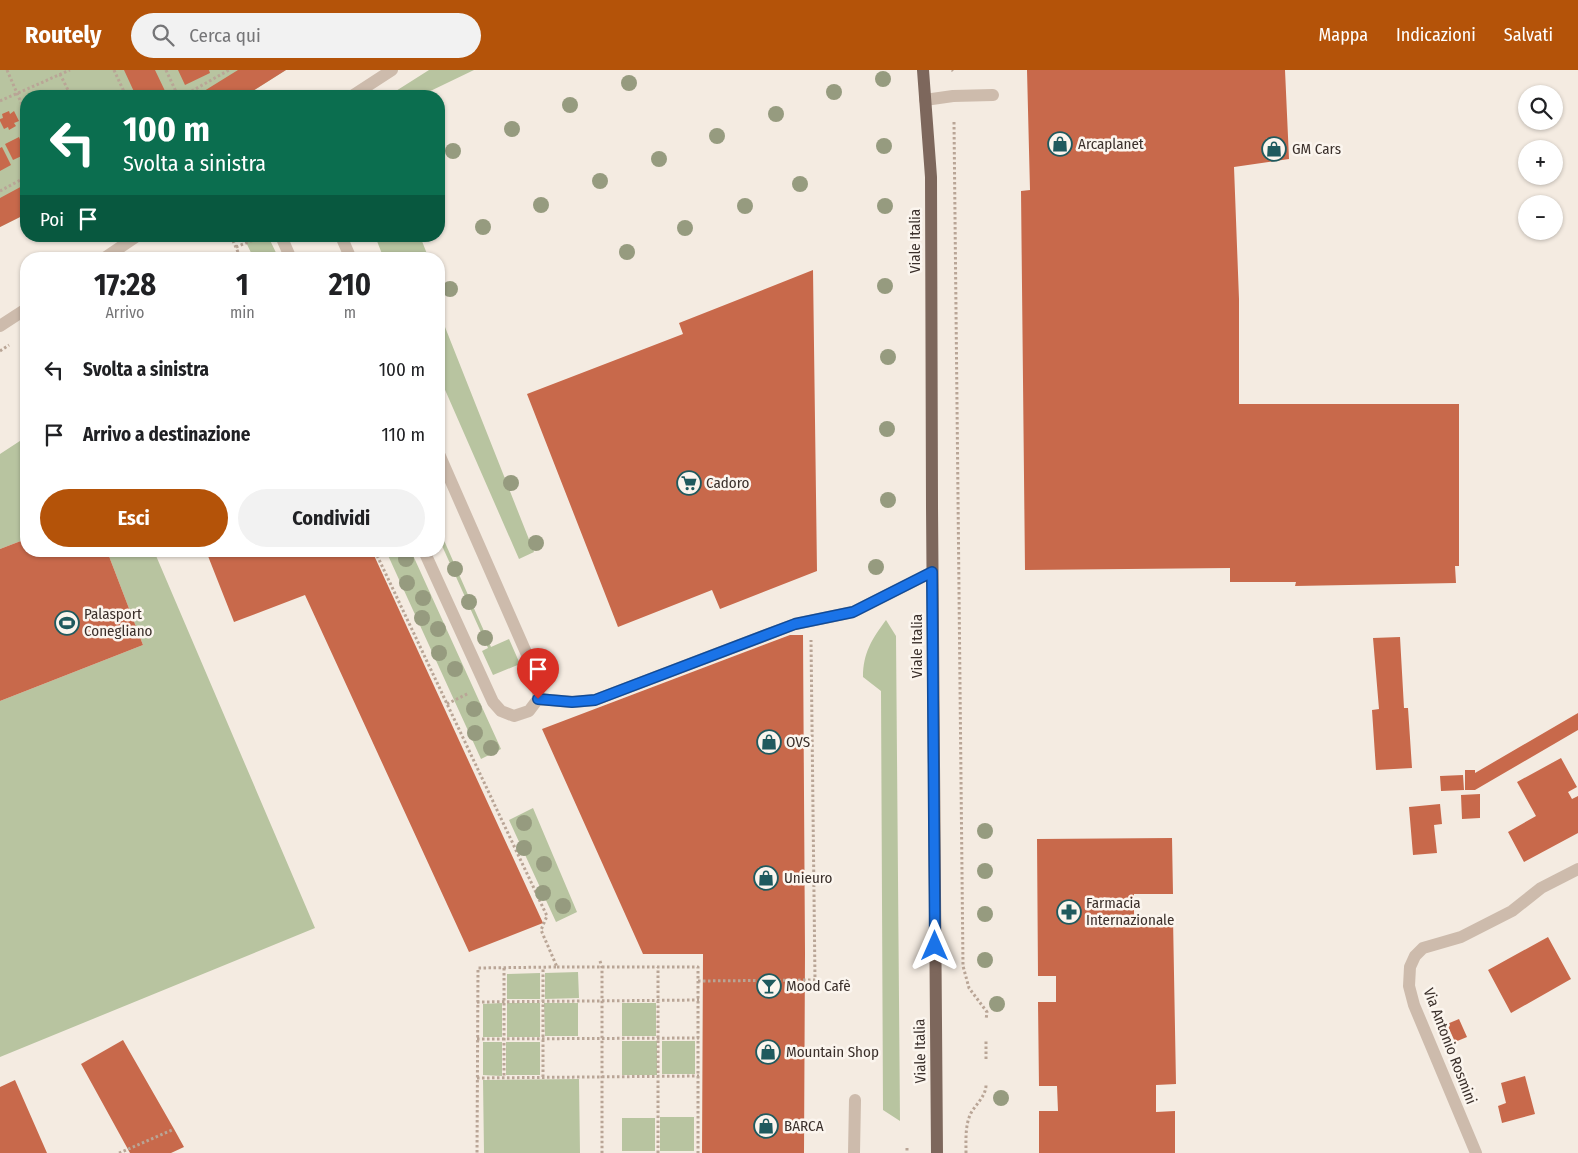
<!DOCTYPE html>
<html lang="it">
<head>
<meta charset="utf-8">
<style>
  :root { --surface:#fff; --page:#f2f2f2; --text:#202124; --muted:#757577; --accent:#b45309 }
  body { margin:0; font-family:"Fira Sans Condensed",sans-serif; background:var(--page); color:var(--text); height:100vh; display:flex; flex-direction:column; font-size:19px; white-space:nowrap }
  * { box-sizing:border-box; margin:0 }
  p { font-size:16px; color:var(--muted) }
  .icon { flex:none; width:28px; height:28px; fill:none; stroke:currentColor; stroke-width:2; stroke-linecap:round; stroke-linejoin:round }
  .map { position:relative; flex:1; overflow:hidden }
  .side { position:absolute; left:20px; top:182px; width:425px; height:305px; display:flex; flex-direction:column; background:var(--surface); border-radius:20px; box-shadow:0 1px 4px #0004 }
  .side>* { flex:none }
  .hud { position:absolute; left:20px; top:20px; width:425px; height:152px; border-radius:20px; box-shadow:0 1px 4px #0004; background:#0b6e4f; color:#fff; overflow:hidden }
  .tools { position:absolute; left:1518px; top:15px; display:grid; gap:10px }
  .tools a { display:grid; place-items:center; width:45px; height:45px; border-radius:50%; background:var(--surface); box-shadow:0 1px 4px #0004; font-size:25px }
  .pin { position:absolute; display:grid; place-items:center; width:42px; height:42px; color:#fff; margin:-51px -21px; border-radius:50% 50% 50% 0; rotate:-45deg; box-shadow:0 0 5px #0007 }
  .pin .icon { rotate:45deg }
  .me { position:absolute; width:55px; margin:-28px; rotate:0deg; stroke-linejoin:round; filter:drop-shadow(0 0 4px #0008) }
  .turn { display:flex; align-items:center; gap:18px; height:105px; padding:0 20px; font-size:22px }
  .turn .icon { width:65px; height:65px; stroke-width:2.5 }
  .turn b { display:block; font-size:35px; line-height:42px }
  .then { display:flex; align-items:center; height:48px; padding:0 20px; background:#0003; gap:10px; font-size:19px }
  .eta { display:flex; justify-content:space-evenly; align-items:center; height:85px; text-align:center }
  .eta b { font-size:30px; font-weight:700; line-height:35px }
  .cta { display:flex; gap:10px; margin-top:auto; padding:10px 20px }
  .cta a { flex:1; height:58px; border-radius:30px; background:var(--accent); color:#fff; font-size:20px; font-weight:700; line-height:58px; text-align:center }
  .cta a+a { background:var(--page); color:var(--text) }
  ul { padding:0; list-style:none }
  li { display:flex; align-items:center; gap:15px; height:65px; padding:0 20px }
  li div { flex:1 }
  li b { display:block; font-size:19px }
  li em { font-style:normal }
  header { display:flex; align-items:center; gap:30px; box-sizing:border-box; height:70px; padding:0 25px; background:var(--accent); color:#fff }
  header strong { font-size:24px }
  nav { display:flex; gap:28px; margin-inline-start:auto; font-size:18px }
  .search { width:350px; height:45px; background:var(--page); display:flex; align-items:center; gap:12px; box-sizing:border-box; padding:0 18px; border-radius:28px; color:var(--muted); font-size:19px }
  .map>svg:first-child { display:block }
  .green { fill:#b8c4a0 }
  .building { fill:#c8694b }
  .lines { fill:none; stroke-linecap:round; stroke-linejoin:round }
  .path { stroke:#b9a596; stroke-width:3; stroke-dasharray:2.5 2.5; stroke-linecap:butt }
  .minor { stroke:#cdbbac; stroke-width:12 }
  .major { stroke:#7d675c; stroke-width:12 }
  .tree { fill:#969b7f }
  .route-casing { stroke:#114b97; stroke-width:12 }
  .route { stroke:#1a73e8; stroke-width:9 }
  .labels { text-anchor:middle; dominant-baseline:central; stroke-width:5; stroke-linejoin:round; paint-order:stroke }
  .poi-label { font-size:15px; fill:#3b302b; stroke:#fbf5ee; text-anchor:start }
  .street-label { font-size:15px; fill:#3b302b; stroke:#fbf5ee }
</style>
</head>
<body>
<header>
<strong>Routely</strong>
<div class="search"><svg class="icon" aria-label="search" viewBox="0 0 24 24"><circle cx="10" cy="10" r="6"/><path d="M15 15l6 6"/></svg>Cerca qui</div>
<nav><a>Mappa</a><a>Indicazioni</a><a>Salvati</a></nav>
</header>
<div class="map">
<svg width="1578" height="1083" viewBox="0 0 1578 1083">
  <rect width="100%" height="100%" fill="#f4ebe1"/>
  <path class="green" d="M0 0H286L245 26H26V144L0 157Z
    M429 0H474L420 26H388Z
    M243 166H268L279 189H254Z
    M375 166H420L429 189H384Z
    M445 257 534 482 519 489 439 306V259Z
    M26 367V469L0 479V384Z
    M439 459 491 577 509 569 520 594 493 605 482 581 488 578 439 469Z
    M107 481H154L315 858 0 987V631L143 575Z
    M386 481H411L501 679 481 689Z
    M886 550 896 566 900 1051 883 1040 881 621 863 607C863 583 872 569 886 550Z
    M533 738 577 842 556 852 509 750Z
    M578 902 579 928 545 929V903Z
    M540 903V929H507V904Z
    M502 933V967H483V934Z
    M507 933H540V967H507Z
    M544 933H578V966H545Z
    M622 933H656V966H622Z
    M622 971H657V1005H622Z
    M662 971H695V1004H662Z
    M483 972H502V1006L483 1005Z
    M506 972H540V1005H506Z
    M579 1009 580 1083H484L483 1010Z
    M660 1047H694V1081H660Z
    M622 1048H655V1081H622Z"/>
  <path class="building" d="M124 0H155L166 23 160 26H136Z
    M178 0H209L210 3 185 15Z
    M238 0H286L245 26H196Z
    M1027 0H1285L1289 89 1234 97 1239 229V334H1459V496H1455L1456 513 1295 516 1296 512H1230V498L1025 500 1021 121 1030 120Z
    M9 41 10 44 14 41 19 51 14 53 16 56 9 60 8 57 4 59 0 51V49L3 48 2 44Z
    M19 67 26 84 13 90 5 74Z
    M2 77 11 95 0 101V78Z
    M26 114V144L0 157V128Z
    M813 200 817 501 720 539 712 520 618 557 527 324 683 264 679 253Z
    M26 469V481H107L143 575 0 631V479Z
    M206 481H372L543 853 469 882 305 525 234 552Z
    M790 565H803L805 883 804 1083H702L703 884H643L542 659Z
    M1400 567 1404 638H1408L1412 698 1376 700 1372 640 1379 639 1373 568Z
    M1578 643V660L1475 720H1465V700H1475V703Z
    M1561 688 1577 717 1568 722 1572 729 1578 726V763L1524 792 1508 762 1536 746 1517 712Z
    M1463 705 1464 720 1441 721 1440 706Z
    M1480 724V748L1462 749 1461 725Z
    M1440 734 1442 754 1434 755 1437 783 1413 785 1409 737Z
    M1172 768 1173 824H1134V849L1173 848 1176 1014 1156 1015V1042L1175 1041V1083H1039V1041H1058L1057 1016H1039L1038 932H1056V906H1038L1037 769Z
    M1548 867 1571 909 1511 943 1488 900Z
    M1459 949 1467 967 1455 972 1447 954Z
    M123 970 174 1059 184 1077 171 1083H130L81 994Z
    M1525 1006 1535 1044 1502 1053 1498 1036 1506 1033 1501 1013Z
    M15 1010 47 1083H0V1017Z"/>
  <g class="lines">
    <path class="path" d="M7 0 26 44
      M114 0 126 26
      M166 0 178 26
      M952 0 953 1
      M60 4 71 26
      M183 26 229 0
      M0 31 70 0
      M954 52 963 896 969 918 987 942 986 950
      M0 121 26 107
      M231 166 241 189
      M236 177 261 167
      M0 281 9 275
      M375 481 547 846 541 860 557 897 478 898 477 1083
      M447 634 469 623
      M600 891 602 897V1083
      M557 897H698V1083
      M504 898V1008
      M698 911 815 910 811 570
      M477 932 699 930
      M477 969 699 968
      M986 989V971
      M543 1007V897
      M477 1008 699 1006
      M907 1078V1083
      M119 1083 174 1059
      M658 1083V897
      M966 1083C966 1069 965 1055 971 1043 976 1034 986 1026 986 1015"/>
    <path class="minor" d="M352 26 392 0
      M925 30 953 26 993 25
      M281 166 291 189
      M341 166 351 189
      M103 189 137 166
      M0 256 26 239
      M424 481 493 632 501 641 514 646 529 641 538 629 539 612 439 384
      M538 629 573 632 595 630 795 554 853 542 932 502
      M854 1083 855 1030
      M1476 1083 1414 935 1409 916 1410 897 1415 886 1423 878 1461 867 1512 841 1541 818 1578 799"/>
    <path class="major" d="M923 0 931 107 932 436 937 1083"/>
  </g>
  <g class="tree">
    <circle cx="883" cy="9" r="8"/>
    <circle cx="629" cy="13" r="8"/>
    <circle cx="834" cy="22" r="8"/>
    <circle cx="570" cy="35" r="8"/>
    <circle cx="776" cy="44" r="8"/>
    <circle cx="512" cy="59" r="8"/>
    <circle cx="717" cy="66" r="8"/>
    <circle cx="884" cy="76" r="8"/>
    <circle cx="453" cy="81" r="8"/>
    <circle cx="659" cy="89" r="8"/>
    <circle cx="600" cy="111" r="8"/>
    <circle cx="800" cy="114" r="8"/>
    <circle cx="541" cy="135" r="8"/>
    <circle cx="745" cy="136" r="8"/>
    <circle cx="885" cy="136" r="8"/>
    <circle cx="483" cy="157" r="8"/>
    <circle cx="685" cy="158" r="8"/>
    <circle cx="627" cy="182" r="8"/>
    <circle cx="885" cy="216" r="8"/>
    <circle cx="450" cy="219" r="8"/>
    <circle cx="888" cy="287" r="8"/>
    <circle cx="887" cy="359" r="8"/>
    <circle cx="511" cy="413" r="8"/>
    <circle cx="888" cy="430" r="8"/>
    <circle cx="536" cy="473" r="8"/>
    <circle cx="406" cy="489" r="8"/>
    <circle cx="876" cy="497" r="8"/>
    <circle cx="455" cy="499" r="8"/>
    <circle cx="407" cy="513" r="8"/>
    <circle cx="423" cy="528" r="8"/>
    <circle cx="469" cy="532" r="8"/>
    <circle cx="422" cy="548" r="8"/>
    <circle cx="438" cy="559" r="8"/>
    <circle cx="485" cy="568" r="8"/>
    <circle cx="439" cy="583" r="8"/>
    <circle cx="455" cy="599" r="8"/>
    <circle cx="474" cy="639" r="8"/>
    <circle cx="475" cy="663" r="8"/>
    <circle cx="491" cy="678" r="8"/>
    <circle cx="524" cy="753" r="8"/>
    <circle cx="985" cy="761" r="8"/>
    <circle cx="524" cy="778" r="8"/>
    <circle cx="544" cy="794" r="8"/>
    <circle cx="985" cy="801" r="8"/>
    <circle cx="543" cy="823" r="8"/>
    <circle cx="563" cy="836" r="8"/>
    <circle cx="985" cy="844" r="8"/>
    <circle cx="985" cy="890" r="8"/>
    <circle cx="997" cy="934" r="8"/>
    <circle cx="1001" cy="1028" r="8"/>
  </g>
  <g class="lines">
    <g class="route-casing">
      <path id="route" d="M538 629 572 632 595 630 795 554 853 542 932 502 935 876"/>
    </g>
    <use href="#route" class="route"/>
  </g>
  <defs>
    <g id="shop-ring" transform="scale(1.25)"><circle r="9.5" fill="#fbf5ee" stroke="#1f5a5e" stroke-width="1.5"/><path d="M-5-2.5h2.3a2.7 3.5 0 0 1 5.4 0H5L5.5 6h-11ZM-1.5-2.5h3a1.5 2.3 0 0 0-3 0Z" fill="#1f5a5e"/></g>
    <g id="supermarket-ring" transform="scale(1.25)"><circle r="9.5" fill="#fbf5ee" stroke="#1f5a5e" stroke-width="1.5"/><path d="M-6-5.5h2.5l.6 2H6L4.5 2H-2.5L-4.4-4H-6ZM-1.5 3.2a1.3 1.3 0 1 0 .1 0ZM3 3.2a1.3 1.3 0 1 0 .1 0Z" fill="#1f5a5e"/></g>
    <g id="stadium-ring" transform="scale(1.25)"><circle r="9.5" fill="#fbf5ee" stroke="#1f5a5e" stroke-width="1.5"/><path d="M0-5a6.5 5 0 1 0 0 10a6.5 5 0 1 0 0-10ZM-3.5-1.8h7v3.6h-7Z" fill="#1f5a5e"/></g>
    <g id="pharmacy-ring" transform="scale(1.25)"><circle r="9.5" fill="#fbf5ee" stroke="#1f5a5e" stroke-width="1.5"/><path d="M-2-6h4v4h4v4h-4v4h-4v-4h-4v-4h4Z" fill="#1f5a5e"/></g>
    <g id="bar-ring" transform="scale(1.25)"><circle r="9.5" fill="#fbf5ee" stroke="#1f5a5e" stroke-width="1.5"/><path d="M-6-5H6L.8 .8V4.5H3.5V6h-7V4.5H-.8V.8Z" fill="#1f5a5e"/></g>
  </defs>
  <g fill-rule="evenodd">
    <use href="#shop-ring" x="1060" y="74"/>
    <use href="#shop-ring" x="1274" y="79"/>
    <use href="#supermarket-ring" x="689" y="413"/>
    <use href="#stadium-ring" x="67" y="553"/>
    <use href="#shop-ring" x="769" y="672"/>
    <use href="#shop-ring" x="766" y="808"/>
    <use href="#pharmacy-ring" x="1069" y="842"/>
    <use href="#bar-ring" x="769" y="916"/>
    <use href="#shop-ring" x="768" y="982"/>
    <use href="#shop-ring" x="766" y="1056"/>
  </g>
  <g class="labels">
    <g class="poi-label">
      <text x="1078" y="74">Arcaplanet</text>
      <text x="1292" y="79">GM Cars</text>
      <text x="706" y="413">Cadoro</text>
      <text x="84" y="544">Palasport<tspan x="84" dy="17">Conegliano</tspan></text>
      <text x="786" y="672">OVS</text>
      <text x="784" y="808">Unieuro</text>
      <text x="1086" y="833">Farmacia<tspan x="1086" dy="17">Internazionale</tspan></text>
      <text x="786" y="916">Mood Cafè</text>
      <text x="786" y="982">Mountain Shop</text>
      <text x="784" y="1056">BARCA</text>
    </g>
    <g class="street-label">
      <text transform="translate(915 171) rotate(-90)">Viale Italia</text>
      <text transform="translate(917 576) rotate(-90)">Viale Italia</text>
      <text transform="translate(1450 976) rotate(69)">Via Antonio Rosmini</text>
      <text transform="translate(920 981) rotate(-91)">Viale Italia</text>
    </g>
  </g>
</svg>
<div class="tools">
<a><svg class="icon" aria-label="search" viewBox="0 0 24 24"><circle cx="10" cy="10" r="6"/><path d="M15 15l6 6"/></svg></a>
<a>+</a>
<a>−</a>
</div>
<div class="pin" style="left:538px;top:629px;background:#d93025"><svg class="icon" aria-label="arrive" viewBox="0 0 24 24"><path d="M6 21V4h12l-3 4 3 4H6"/></svg></div>
<svg class="me" style="left:935px;top:876px" viewBox="-20 -20 40 40"><path d="M0-17L14 15 0 8-14 15z" fill="#1a73e8" stroke="#fff" stroke-width="4"/></svg>
<div class="hud">
<div class="turn"><svg class="icon" aria-label="left" viewBox="0 0 24 24"><path d="M17 20v-9H6M10 6l-5 5 5 5"/></svg><div><b>100 m</b>Svolta a sinistra</div></div>
<div class="then">Poi<svg class="icon" aria-label="arrive" viewBox="0 0 24 24"><path d="M6 21V4h12l-3 4 3 4H6"/></svg></div>
</div>
<section class="side">
<div class="eta">
<div><b>17:28</b><p>Arrivo</p></div>
<div><b>1</b><p>min</p></div>
<div><b>210</b><p>m</p></div>
</div>
<ul>
<li><svg class="icon" aria-label="left" viewBox="0 0 24 24"><path d="M17 20v-9H6M10 6l-5 5 5 5"/></svg><div><b>Svolta a sinistra</b></div><em>100 m</em></li>
<li><svg class="icon" aria-label="arrive" viewBox="0 0 24 24"><path d="M6 21V4h12l-3 4 3 4H6"/></svg><div><b>Arrivo a destinazione</b></div><em>110 m</em></li>
</ul>
<div class="cta"><a>Esci</a><a>Condividi</a></div>
</section>
</div>
</body>
</html>
